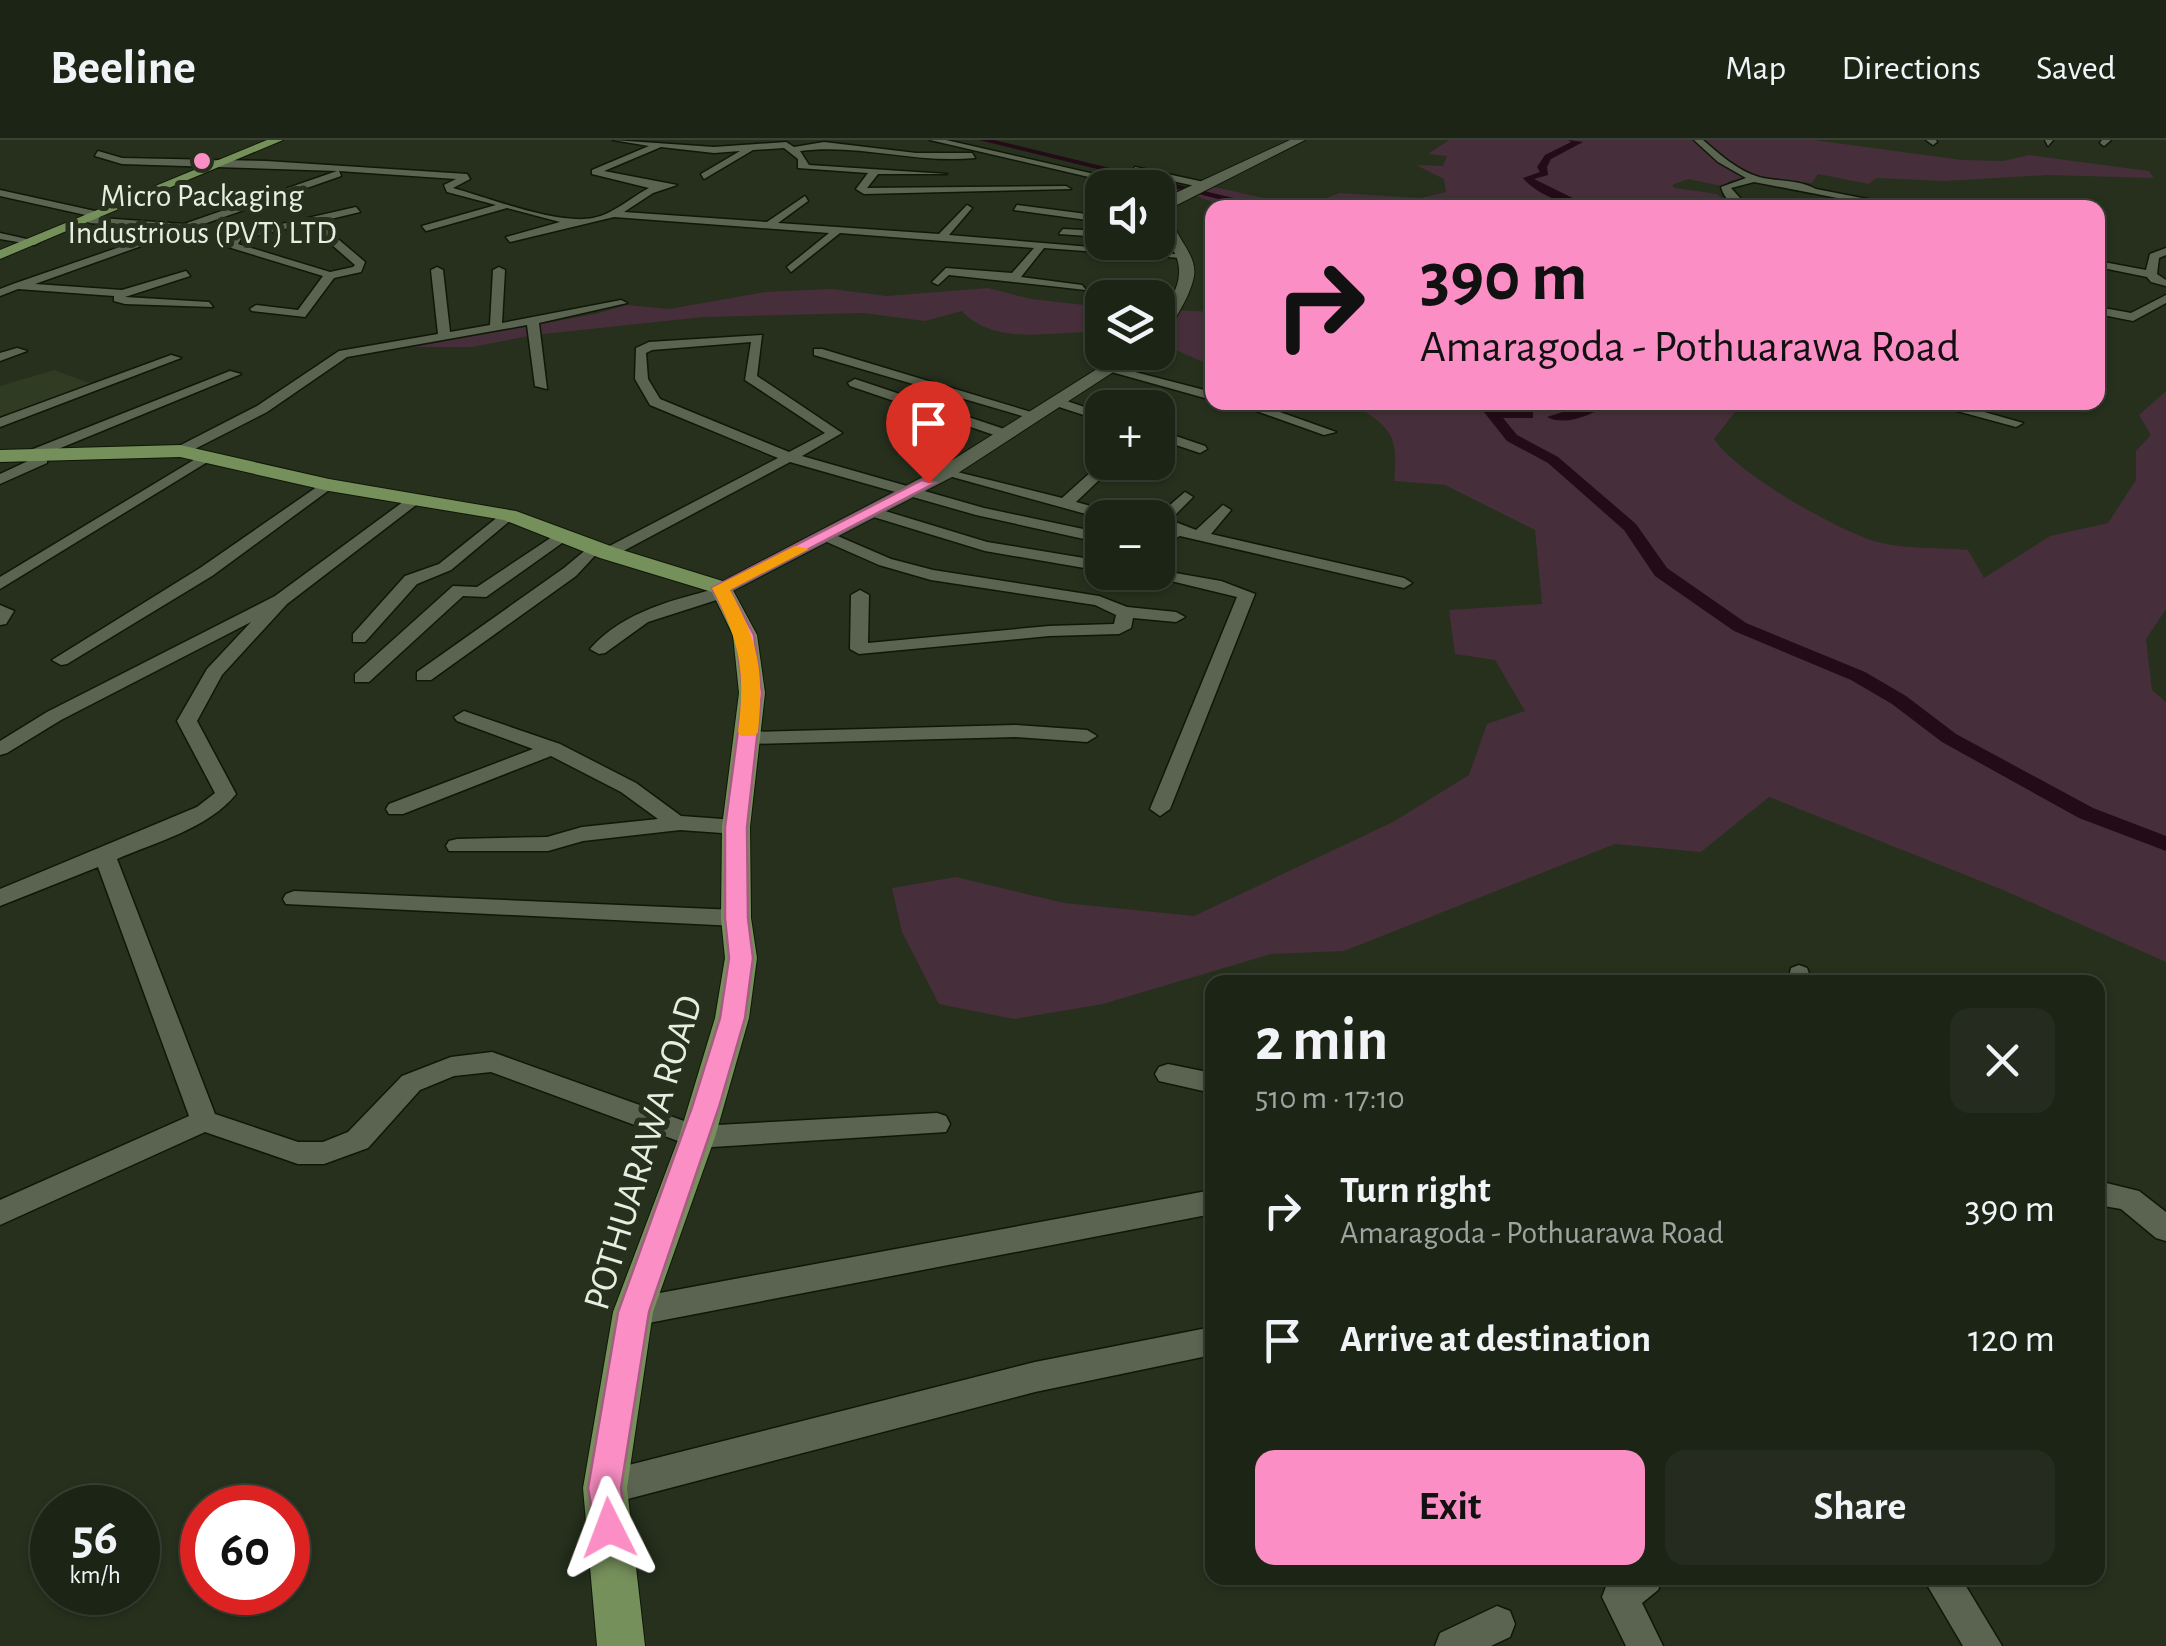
<!DOCTYPE html>
<html lang="en">
<head>
<meta charset="utf-8">
<style>
  :root { --surface:#1c2416; --page:#252c1f; --text:#f1f3f6; --muted:#a0a4a1; --line:#3a4135; --accent:#fb8fc5 }
  body { margin:0; font-family:"Alegreya Sans",sans-serif; background:var(--page); color:var(--text); height:100vh; display:flex; flex-direction:column; font-size:38px; white-space:nowrap }
  * { box-sizing:border-box; margin:0 }
  p { font-size:32px; color:var(--muted) }
  .icon { flex:none; width:55px; height:55px; fill:none; stroke:currentColor; stroke-width:2; stroke-linecap:round; stroke-linejoin:round }
  .map { position:relative; flex:1; overflow:hidden }
  .details { position:absolute; left:1205px; top:835px; width:900px; height:610px; display:flex; flex-direction:column; background:var(--surface); border-radius:20px; box-shadow:0 2px 8px #0004,0 0 0 2px var(--line) }
  .details>* { flex:none }
  .guide { position:absolute; left:1205px; top:60px; width:900px; height:210px; border-radius:20px; box-shadow:0 2px 8px #0004,0 0 0 2px var(--line); background:#fb8fc5; color:#111; overflow:hidden }
  .tools { position:absolute; left:1085px; top:30px; display:grid; gap:20px }
  .tools a { display:grid; place-items:center; width:90px; height:90px; border-radius:20px; background:var(--surface); box-shadow:0 2px 8px #0004,0 0 0 2px var(--line); font-size:50px }
  .speed { position:absolute; left:30px; top:1345px; display:flex; gap:20px; font-size:50px; font-weight:700; text-align:center }
  .speed>* { display:grid; place-content:center; width:130px; height:130px; border-radius:50%; background:var(--surface); box-shadow:0 2px 8px #0004,0 0 0 2px var(--line); line-height:1 }
  .speed small { font-size:25px; font-weight:400 }
  .speed .limit { border:15px solid #d22; background:#fff; color:#111 }
  .pin { position:absolute; display:grid; place-items:center; width:85px; height:85px; color:#fff; margin:-102px -42px; border-radius:50% 50% 50% 0; rotate:-45deg; box-shadow:0 0 10px #0007 }
  .pin .icon { rotate:45deg }
  .me { position:absolute; width:110px; margin:-55px; rotate:357deg; stroke-linejoin:round; filter:drop-shadow(0 0 8px #0008) }
  .turn { display:flex; align-items:center; gap:35px; height:210px; padding:0 50px; font-size:45px }
  .turn .icon { width:130px; height:130px; stroke-width:2.5 }
  .turn b { display:block; font-size:70px; line-height:85px }
  .round { display:grid; place-items:center; flex:none; width:105px; height:105px; border-radius:20px; background:var(--page) }
  .overview { display:flex; align-items:center; justify-content:space-between; height:170px; padding:0 50px }
  h1 { font-size:60px; font-weight:600; line-height:75px }
  .button { display:flex; gap:20px; margin-top:auto; padding:20px 50px }
  .button a { flex:1; height:115px; border-radius:20px; background:var(--accent); color:#111; font-size:40px; font-weight:600; line-height:115px; text-align:center }
  .button a+a { background:var(--page); color:var(--text) }
  ul { padding:0; list-style:none }
  li { display:flex; align-items:center; gap:30px; height:130px; padding:0 50px }
  li div { flex:1 }
  li b { display:block; font-size:38px }
  li em { font-style:normal }
  header { display:flex; align-items:center; gap:60px; box-sizing:border-box; height:140px; padding:0 50px; background:var(--surface); border-bottom:2px solid var(--line) }
  header strong { font-size:48px }
  nav { display:flex; gap:55px; margin-inline-start:auto; font-size:35px }
  .map>svg:first-child { display:block }
  .built { fill:#2f3b22 }
  .green { fill:#462f3a }
  .lines { fill:none; stroke-linecap:round; stroke-linejoin:round }
  .canal { fill:#230b17; fill-rule:evenodd }
  .street-casing { stroke:#0f1807; stroke-width:3 }
  .secondary-casing { stroke:#0f1807; stroke-width:2 }
  .primary-casing { stroke:#0f1807; stroke-width:2 }
  .street { fill:#5a6450; fill-rule:evenodd }
  .secondary { fill:#5a6450; fill-rule:evenodd }
  .primary { fill:#76905b; fill-rule:evenodd }
  .route { fill:#fb8fc5; stroke:#a35d80; stroke-width:2.5 }
  .slow { fill:#f59e0b }
  .poi-dot { fill:#fb8fc5; stroke:#26301d; stroke-width:4 }
  .labels { text-anchor:middle; dominant-baseline:central; stroke-width:10; stroke-linejoin:round; paint-order:stroke }
  .far-poi-label { font-size:32px; fill:#e6ede1; stroke:#26301d }
  .street-label { font-size:38px; fill:#e6ede1; stroke:#26301d }
</style>
</head>
<body>
<header>
<strong>Beeline</strong>
<nav><a>Map</a><a>Directions</a><a>Saved</a></nav>
</header>
<div class="map">
<svg width="2166" height="1506" viewBox="0 0 2166 1506">
  <rect width="100%" height="100%" fill="#26301d"/>
  <path class="built" d="M54 230 92 244 0 276V246Z"/>
  <path class="green" d="M1449 0H1814L1962 20 2003 21 2029 15 2149 31 2154 38 2048 35 1945 41 1876 38 1869 44 1818 34 1812 43 1744 38 1729 41 1726 47 1688 39 1672 45 1675 48 1717 54 1727 62H1672L1678 68H1228L1194 55 1214 47 1305 67 1339 53 1421 58 1446 52 1444 39 1416 25 1443 26 1447 16 1428 14Z
    M988 148 1031 159 1102 167V192C1058 190 995 208 962 171L925 181 863 173 703 177 534 195 472 207H413L595 174 627 165 669 169 765 152 831 149 887 156Z
    M1158 169 1212 172V226L1158 202Z
    M2166 251V469L2146 499 2152 550 2166 562V822L2003 750 1769 657 1701 712 1615 704 1344 811 1271 814 1103 864 1014 879 939 864 902 792 892 748 956 737 1064 763 1194 776 1393 682 1469 635 1487 584 1525 571 1495 520 1455 514 1449 470 1542 464 1535 390 1445 345 1394 341C1399 293 1390 288 1352 263H1742L1714 299C1737 333 1827 384 1868 399 1897 410 1937 407 1968 410L1984 438 2050 396 2108 383 2136 340V311L2151 295 2139 275Z"/>
  <g class="lines">
    <path class="canal" d="M979 0H994L1274 68H1255Z
      M1568 0 1583 2 1551 19 1547 27 1548 35 1534 39 1593 68C1571 68 1537 55 1523 38L1540 32 1537 27 1545 15 1571 2Z
      M1476 262H1490L1496 270 1533 272V278H1503L1517 295 1558 317 1636 384 1667 428 1746 483 1865 532 1906 556 1956 594 2093 668 2166 696V711L2079 678 1942 602 1892 564 1851 540 1734 491 1655 436 1624 390 1548 323 1507 301Z
      M1594 262H1611C1595 274 1565 287 1547 277Z"/>
    <g class="street-casing">
      <path id="street" d="M613 0 714 7 786 2 794 7 824 2 916 13H972L975 18C916 24 858 3 800 11L809 25 947 34H878L867 48 1066 46 1071 49 864 54 856 49 868 33 798 28V19L784 8 753 10 704 39 701 34 740 11 714 13 661 7 604 31 677 45 653 53 624 72 767 82 805 56 808 61 778 83 939 94 967 65 972 68 949 95 1186 115 1181 118 1044 108 1021 137 1082 145 1086 150 949 135 938 145 932 142 946 128 1012 133 1034 108 840 93 791 132 787 127 829 93 614 77 510 102 506 97 560 82 507 68 426 91 422 86 496 65 447 52 444 45 456 39 339 31 341 36 198 86 195 91 89 83 85 78H99L0 56V50L104 73 101 78 184 84 337 31 122 24 95 16 98 11 122 18 266 21 467 34 470 39 453 48C489 58 558 85 593 78 614 74 631 57 649 48L592 34V30L649 6Z
        M930 0H946L1155 48H1136Z
        M1694 0H1703C1719 14 1738 31 1759 37 1778 42 1797 39 1816 49L1913 68H1889L1754 42 1731 48 1749 68C1735 68 1725 61 1721 47L1746 38 1718 22Z
        M1926 0H1936L1937 2 1933 5Z
        M2045 0H2053L2048 6Z
        M2102 0H2111L2104 6 2100 3Z
        M1135 27 1204 42 1209 45 1204 48 1132 32Z
        M1017 65 1102 76V82L1014 70Z
        M356 67 360 72 318 82 365 122 361 132 334 138 305 177 252 171 250 169 256 165 298 170 323 136 228 107 233 95ZM308 84 355 125 353 127 330 132 238 104 241 99Z
        M1063 89 1102 91V97L1059 94Z
        M0 93 40 102 35 105 0 99Z
        M140 100 144 105 35 144 122 150 186 131 190 136 125 157 209 162 213 167 125 164 114 161V156L18 149 0 156V149L13 144Z
        M2166 108V115L2159 118 2157 134 2166 140V146L2151 142 2147 137 2098 127V121L2146 130 2150 114Z
        M437 127 443 130 450 192 490 185 493 130 499 127 505 130 502 183 621 160 627 163 539 183 547 249 535 246 527 185 347 217 267 272 185 314H175V308L257 266 339 211 438 194 431 130Z
        M2166 155V163L2133 181 2098 174V167L2131 173Z
        M762 195 757 236 842 293 802 316 984 368 1102 393V403L976 375 790 322 614 416H602V410L778 318 650 265 635 239 636 208 649 202ZM751 202 745 240 825 293 789 312 660 259 648 239 646 213 652 210Z
        M17 208 27 211 0 221V213Z
        M814 209H822L1041 275 1029 278 814 215Z
        M171 215 181 218 0 287V278Z
        M1108 225 1212 252V260L1108 231Z
        M230 231 241 234 41 316 47 317V323L0 344V334L28 321H18V315Z
        M855 239 1010 291 1012 294 1000 297 850 246 848 243Z
        M1055 257 1102 273V281L1050 264 1048 261Z
        M1231 262H1252L1336 292 1324 295Z
        M1924 262H1949L2023 283 2016 287Z
        M1158 290 1205 306 1207 309 1200 313 1158 299Z
        M202 315 214 318 0 449V437Z
        M1102 322H1118L1076 362 1098 368 1101 371 1093 376 938 333 945 329 1062 358Z
        M324 342 336 345 212 436 67 524 61 525 52 520 200 428Z
        M1185 352 1193 357 1170 380 1196 390 1223 365 1231 370 1211 394 1404 438 1412 443 1404 448 1180 396 1158 406V395L1166 391 1158 387 1155 378Z
        M411 356 424 359 287 464 222 535 197 581 236 654C209 688 156 702 117 719L215 974 298 1002H323L348 992 402 936 451 917 492 912 698 986 937 973 946 976 950 984 946 992 697 1008 491 932 454 936 420 950 368 1008 324 1024H298L205 992 0 1085V1060L189 976 98 727 0 766V749L197 667 215 653 177 581 207 529 251 482 61 580 7 613 0 615V601L47 572 275 456Z
        M872 367 987 402 1102 421V431L985 411 867 375 864 372Z
        M504 372 517 375 451 430 417 444 365 502H353V494L405 436 439 424Z
        M826 391 891 419 933 430 1099 456 1127 467 1176 472 1185 477 1176 482 1133 478 1131 488 1119 494 1049 496 859 514 850 509 851 455 860 450 869 455 868 503 1049 486 1114 484 1116 475 1095 465 931 440 879 425 820 399 818 396Z
        M558 393 572 396 486 457 463 456 369 542H355V534L453 446 477 447Z
        M594 403 602 408 576 436 431 540H417V532L564 428Z
        M1158 430 1221 441 1255 454 1170 669 1160 676 1150 669 1237 457 1134 432Z
        M723 447 729 448V456L648 482 605 513 599 514 590 509C623 471 676 459 723 447Z
        M0 465 14 471 6 484 0 485Z
        M464 571 560 604 636 643 681 676 736 680 747 687 736 694 680 690 583 701 548 711H449L446 706 449 701 457 699 547 697 582 687 658 679 621 652 551 616 403 674H389L386 669 389 664 533 609 457 581 454 577Z
        M1015 585 1087 590 1097 596 1087 602 1015 597 748 604 738 598 748 592Z
        M294 751 736 770 747 778 736 786 286 764 283 759 286 754Z
        M1799 825 1807 828 1812 842H1788L1791 828Z
        M1168 924 1212 933V953L1159 941 1155 934 1159 927Z
        M2098 1041 2139 1051 2166 1072V1101L2156 1098 2121 1069 2098 1065Z
        M1212 1050V1074L633 1186 622 1182 618 1172 622 1162 633 1158Z
        M1212 1187V1215L1035 1252 605 1365 593 1360 588 1348 593 1336 605 1331 1035 1222Z
        M1617 1438H1663L1658 1450 1642 1463 1663 1506H1626L1602 1457 1607 1444Z
        M1923 1438H1961L2002 1506H1963Z
        M1497 1466 1510 1471 1515 1484 1510 1497 1491 1506H1435L1440 1493Z"/>
    </g>
    <g class="secondary-casing">
      <path id="secondary" d="M1290 0H1305L1171 68C1169 94 1198 112 1194 136 1191 155 1175 178 1166 195L1158 200C1158 172 1178 156 1179 134 1181 109 1156 93 1158 67L1169 56Z
        M1124 212H1144L952 337 729 453 721 455 710 448 938 329Z"/>
    </g>
    <g class="primary-casing">
      <path id="primary" d="M267 0H283L0 119V110Z
        M180 305 329 339 516 371 616 408 729 443 757 495 765 553 750 687 751 778 757 818 749 878 715 997 653 1172 627 1348 645 1506H597L583 1348 613 1172 679 997 715 878 725 818 721 778 722 687 739 553 733 495 712 452 600 418 504 380 329 351 180 317 0 322V310Z"/>
    </g>
    <use href="#street" class="street"/>
    <use href="#secondary" class="secondary"/>
    <use href="#primary" class="primary"/>
  </g>
  <path class="route" d="M922 340 935 343 730 450 754 495 762 553 747 687 748 778 753 818 745 878 719 967 649 1172 621 1348 626 1388 621 1400 609 1405 597 1400 588 1348 618 1172 692 967 720 878 729 818 725 778V687L743 553 736 495 712 448Z"/>
  <path class="slow" d="M795 406 809 409 730 450C759 504 764 530 758 592L755 596H741L738 592C746 531 740 502 712 448Z"/>
  <circle class="poi-dot" cx="202" cy="21" r="10"/>
  <g class="labels">
    <g class="far-poi-label">
      <text x="202" y="56">Micro Packaging<tspan x="202" dy="37">Industrious (PVT) LTD</tspan></text>
    </g>
    <g class="street-label">
      <text transform="translate(644 1013) rotate(-73)">POTHUARAWA ROAD</text>
    </g>
  </g>
</svg>
<div class="tools">
<a><svg class="icon" aria-label="sound" viewBox="0 0 24 24"><path d="M4 9h4l5-4v14l-5-4H4zM17 9q2 3 0 6"/></svg></a>
<a><svg class="icon" aria-label="layers" viewBox="0 0 24 24"><path d="M12 4l9 5-9 5-9-5zM3 14l9 5 9-5"/></svg></a>
<a>+</a>
<a>−</a>
</div>
<div class="speed"><div>56<small>km/h</small></div><div class="limit">60</div></div>
<div class="pin" style="left:928px;top:343px;background:#d93025"><svg class="icon" aria-label="arrive" viewBox="0 0 24 24"><path d="M6 21V4h12l-3 4 3 4H6"/></svg></div>
<svg class="me" style="left:609px;top:1388px" viewBox="-20 -20 40 40"><path d="M0-17L14 15 0 8-14 15z" fill="#fb8fc5" stroke="#fff" stroke-width="4"/></svg>
<div class="guide">
<div class="turn"><svg class="icon" aria-label="right" viewBox="0 0 24 24"><path d="M7 20v-9h11M14 6l5 5-5 5"/></svg><div><b>390 m</b>Amaragoda - Pothuarawa Road</div></div>
</div>
<section class="details">
<div class="overview"><div><h1>2 min</h1><p>510 m · 17:10</p></div><a class="round"><svg class="icon" aria-label="close" viewBox="0 0 24 24"><path d="M6 6l12 12M18 6L6 18"/></svg></a></div>
<ul>
<li><svg class="icon" aria-label="right" viewBox="0 0 24 24"><path d="M7 20v-9h11M14 6l5 5-5 5"/></svg><div><b>Turn right</b><p>Amaragoda - Pothuarawa Road</p></div><em>390 m</em></li>
<li><svg class="icon" aria-label="arrive" viewBox="0 0 24 24"><path d="M6 21V4h12l-3 4 3 4H6"/></svg><div><b>Arrive at destination</b></div><em>120 m</em></li>
</ul>
<div class="button"><a>Exit</a><a>Share</a></div>
</section>
</div>
</body>
</html>
